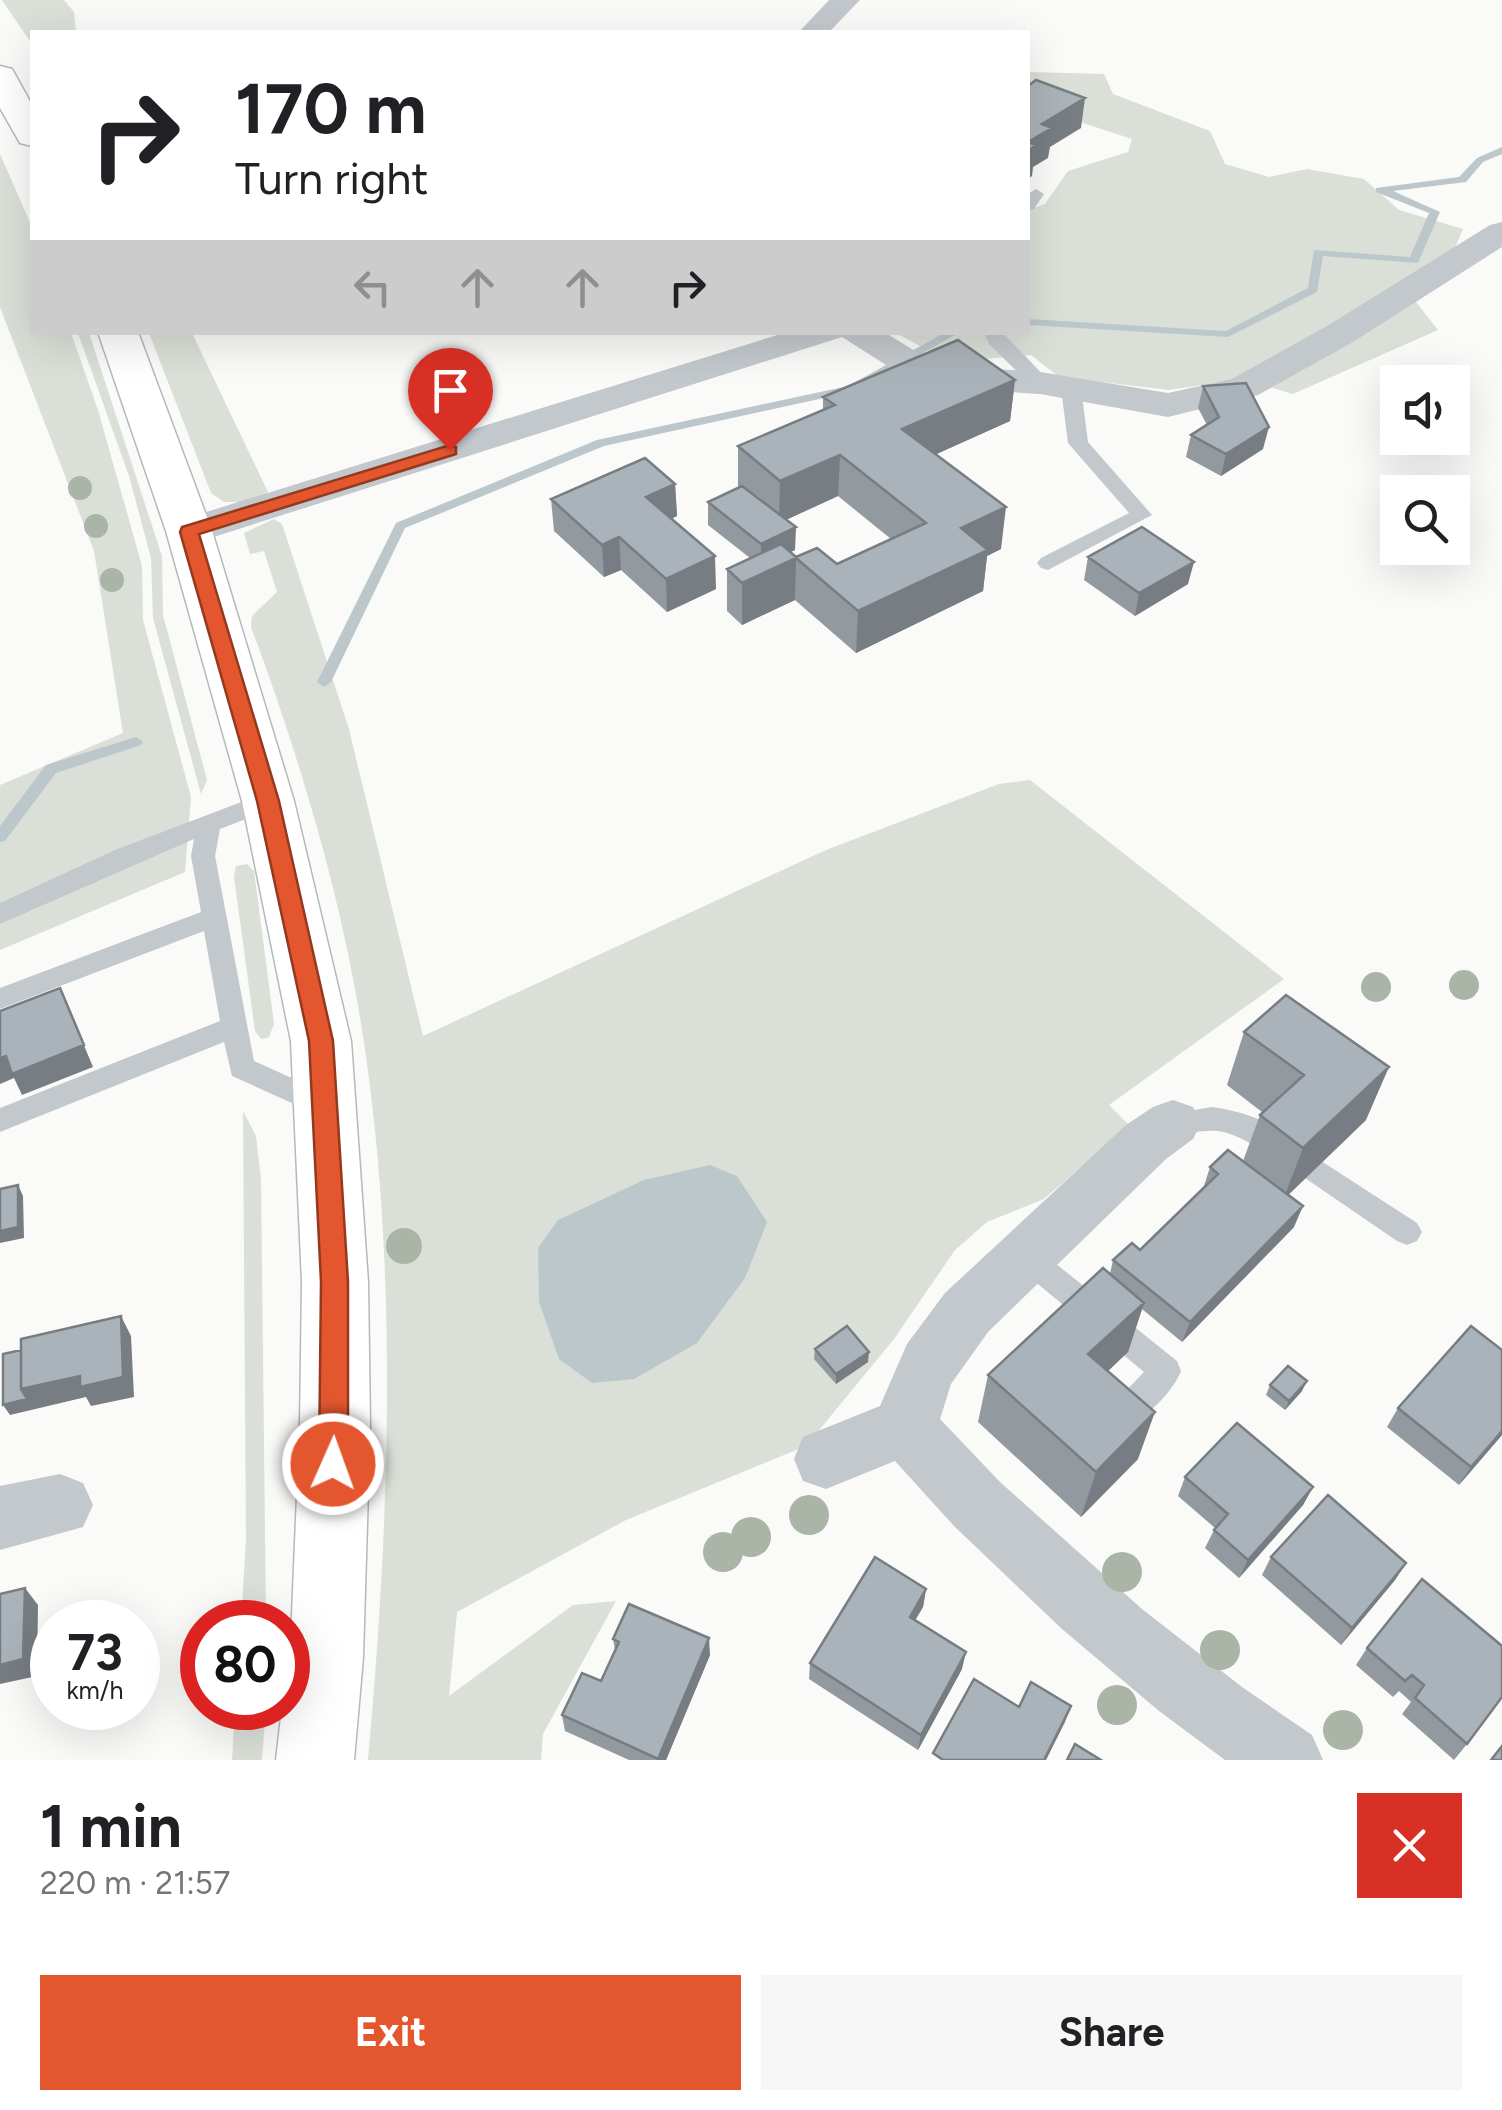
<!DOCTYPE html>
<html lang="en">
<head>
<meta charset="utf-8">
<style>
  :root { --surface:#fff; --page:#f6f6f6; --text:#202124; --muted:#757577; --accent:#e4572e }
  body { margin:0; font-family:Figtree,sans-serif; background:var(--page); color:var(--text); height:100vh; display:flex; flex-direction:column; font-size:38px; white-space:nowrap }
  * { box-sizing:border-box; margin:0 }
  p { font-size:32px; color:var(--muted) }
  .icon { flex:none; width:55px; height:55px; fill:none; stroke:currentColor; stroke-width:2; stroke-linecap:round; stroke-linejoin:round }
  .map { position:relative; height:1760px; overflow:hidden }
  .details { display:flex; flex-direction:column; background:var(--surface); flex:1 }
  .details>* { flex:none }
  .banner { position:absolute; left:30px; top:30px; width:1000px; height:305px; border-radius:0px; box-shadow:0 10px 40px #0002; background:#fff; color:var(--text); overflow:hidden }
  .fabs { position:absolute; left:1380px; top:365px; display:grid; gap:20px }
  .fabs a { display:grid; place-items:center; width:90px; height:90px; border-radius:0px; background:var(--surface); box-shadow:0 10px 40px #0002; font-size:50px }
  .speed { position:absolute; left:30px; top:1600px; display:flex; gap:20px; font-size:50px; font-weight:700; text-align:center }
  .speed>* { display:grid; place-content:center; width:130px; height:130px; border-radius:50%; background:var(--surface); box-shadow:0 10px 40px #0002; line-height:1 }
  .speed small { font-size:25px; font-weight:400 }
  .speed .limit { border:15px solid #d22; background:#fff; color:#111 }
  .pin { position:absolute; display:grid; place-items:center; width:85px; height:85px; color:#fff; margin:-102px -42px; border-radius:50% 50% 50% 0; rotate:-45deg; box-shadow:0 0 10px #0007 }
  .pin .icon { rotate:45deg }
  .me { position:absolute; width:110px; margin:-55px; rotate:2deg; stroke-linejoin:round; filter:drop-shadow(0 0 8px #0008) }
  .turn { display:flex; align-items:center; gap:35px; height:210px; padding:0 40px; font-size:45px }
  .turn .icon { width:130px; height:130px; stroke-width:2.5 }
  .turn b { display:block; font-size:70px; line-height:85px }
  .lanes { display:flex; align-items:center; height:95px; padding:0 40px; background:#0003; justify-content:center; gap:50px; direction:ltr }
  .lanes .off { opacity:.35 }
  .round { display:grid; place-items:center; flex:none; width:105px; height:105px; border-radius:0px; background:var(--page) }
  .headline { display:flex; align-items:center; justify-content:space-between; height:170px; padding:0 40px }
  h1 { font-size:60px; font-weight:700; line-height:75px }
  .cta { display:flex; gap:20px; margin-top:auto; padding:20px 40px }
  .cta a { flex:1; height:115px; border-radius:0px; background:var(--accent); color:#fff; font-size:40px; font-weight:700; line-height:115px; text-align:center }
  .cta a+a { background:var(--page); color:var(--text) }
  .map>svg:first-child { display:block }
  .green { fill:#dadfd7 }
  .water { fill:#bbc7cb }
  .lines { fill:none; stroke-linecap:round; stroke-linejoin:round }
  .stream { fill:#bbc7cb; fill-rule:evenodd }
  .highway-casing { stroke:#b4b9bd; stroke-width:3 }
  .lane { fill:#c3c8cc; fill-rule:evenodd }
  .street { fill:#c3c8cc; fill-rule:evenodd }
  .highway { fill:#fff; fill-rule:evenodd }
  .tree { fill:#aab4a7 }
  .wall { fill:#929a9f; fill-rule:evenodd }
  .shaded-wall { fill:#777d82 }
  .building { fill:#aab3b9; stroke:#777d82; stroke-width:2.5 }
  .route { fill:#e4572e; stroke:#94391e; stroke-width:2.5 }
</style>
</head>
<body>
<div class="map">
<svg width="1502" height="1760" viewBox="0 0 1502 1760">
  <rect width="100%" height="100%" fill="#fafaf8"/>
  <path class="green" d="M2 0H64L74 12 76 32H32V63L31 43Z
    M1028 72 1104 74 1113 94 1210 131 1225 164 1269 177 1307 169 1364 179 1399 210 1463 229 1441 282 1416 302 1438 330 1293 394 1242 379 1169 390 1059 377 1031 355 950 362 896 333 1028 332V210L1045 204 1068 171 1128 152 1132 139 1028 105Z
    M0 154 32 227V332L71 333 98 410 142 566 143 620 191 797 185 872 0 950V785L123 733 94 551 0 307Z
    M78 333H89L162 556 163 615 207 780 201 794 153 618 151 558 129 476Z
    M149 333H192L268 492 257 502H224L211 493Z
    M274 519 282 524 349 729 423 1036 826 850 999 784 1030 780 1284 979 1109 1105 1129 1125 1044 1199 987 1222 955 1250 894 1339 806 1446 626 1520 457 1612 449 1696 573 1605 616 1601 543 1734 541 1760H368C389 1527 399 1275 364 1043 344 905 300 758 251 627L252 616 277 592 264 551 250 554 244 533Z
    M247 864 254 871 274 1024 269 1037 261 1039 255 1031 234 877 236 866Z
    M243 1111 256 1136 261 1179 266 1622H241L246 1540Z
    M235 1708H266L262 1760H232Z"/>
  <path class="water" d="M710 1165 737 1176 767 1222 745 1278 697 1343 634 1379 592 1383 559 1359 539 1302 538 1248 558 1220 644 1180Z"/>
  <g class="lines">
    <path class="stream" d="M1502 147V154L1483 162 1466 182 1393 191 1440 212 1418 263 1323 256 1317 292 1228 337 1028 325V319L1226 331 1308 288 1314 250 1410 257 1429 213 1376 192V188L1459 177 1477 158Z
      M946 332H960L856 391 604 446 405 528 331 682 324 687 317 682 396 523 597 440 848 386Z
      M136 737 143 742 141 745 56 773 5 841 0 842V826L46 765Z"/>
    <g class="highway-casing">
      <path id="highway" d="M0 66 12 69 32 105V146L20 143 0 108Z
        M98 332H138L212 531 294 801 351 1041 368 1282 370 1425 363 1657 354 1760H276L282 1708H288L300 1425 302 1282 291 1041 242 801 166 531Z"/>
    </g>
    <path class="lane" d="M1036 189 1044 194 1034 209 1028 210V194Z
      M984 332H1002L1047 379V387H1033L989 344Z
      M1071 382 1081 388 1088 442 1152 515 1048 570 1041 568 1037 563 1041 558 1129 513 1068 443 1061 388Z
      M268 792 280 801 277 807 220 829 215 856 254 1061 334 1097 338 1105 334 1113 324 1116 314 1113 232 1076 224 1042 0 1132V1108L220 1021 204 931 0 1009V988L201 912 191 856 194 839 0 924V903L115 850Z
      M1212 1107C1234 1110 1274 1119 1284 1140L1280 1148C1261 1155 1246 1138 1227 1133 1205 1126 1183 1138 1163 1131L1159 1123 1163 1115Z
      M1315 1157 1417 1223 1422 1232 1417 1241 1407 1245 1397 1241 1305 1178 1301 1169 1305 1160Z
      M1025 1243 1035 1247 1177 1361 1181 1371C1173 1391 1149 1416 1129 1424L1118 1419 1113 1409 1118 1399 1144 1372 1015 1265 1010 1256 1015 1247Z"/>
    <path class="street" d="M829 0H860L829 32H799Z
      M1502 222V247L1353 342 1258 395 1245 398 1168 417 1040 394 929 387 916 384 842 337 204 540 189 544 174 540 168 531 174 522 787 332H884L938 365 1040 372 1168 393 1232 379 1327 326 1490 225Z
      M1173 1100 1193 1107 1201 1123 1193 1139 1166 1159 988 1332 951 1384 940 1419 1000 1482 1142 1609 1242 1687 1312 1735 1323 1760H1225L1159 1711 1062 1629 954 1526 895 1461 826 1489 803 1481 794 1459 803 1437 880 1406 907 1344 945 1293 1126 1125 1153 1107Z
      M60 1474 83 1483 93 1505 83 1527 0 1550V1486Z"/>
    <use href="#highway" class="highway"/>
  </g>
  <g class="tree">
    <circle cx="80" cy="488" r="12"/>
    <circle cx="96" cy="526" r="12"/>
    <circle cx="112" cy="580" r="12"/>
    <circle cx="1464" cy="985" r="15"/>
    <circle cx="1376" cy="987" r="15"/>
    <circle cx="404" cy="1246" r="18"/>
    <circle cx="809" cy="1515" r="20"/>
    <circle cx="751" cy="1537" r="20"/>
    <circle cx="723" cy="1552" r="20"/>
    <circle cx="1122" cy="1572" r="20"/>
    <circle cx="1220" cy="1650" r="20"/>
    <circle cx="1117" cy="1705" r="20"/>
    <circle cx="1343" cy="1730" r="20"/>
  </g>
  <path class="wall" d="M1015 380 1010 421 936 454 1001 549 987 556 983 591 856 653 795 600 742 625 727 611V569L750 558 708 525V502L738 488V446L823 410V397ZM838 496 891 539 837 564 796 557 790 552 795 550 786 520Z
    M1203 386 1263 449 1221 476 1186 457 1191 435 1207 425 1198 408Z
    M675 484 677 516 671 519 716 589 667 612 621 570 604 577 554 531 551 499Z
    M1088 557 1188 584 1135 616 1084 580Z
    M1244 1032 1366 1120 1288 1195 1294 1227 1182 1342 1142 1309 1128 1352 1108 1371 1138 1459 1081 1517 978 1422 988 1375 1110 1274 1113 1260 1140 1250 1203 1189 1210 1167 1243 1161 1260 1115 1262 1112 1227 1085Z
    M815 1349 868 1362 836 1384 814 1359Z
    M1270 1385 1302 1391 1285 1410 1266 1395Z
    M1398 1408 1502 1435 1459 1485 1387 1427Z
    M1185 1477 1313 1487 1303 1505 1239 1578 1205 1548 1215 1528 1178 1496Z
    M1271 1557 1406 1563 1395 1580 1341 1645 1262 1575Z
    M1422 1579 1467 1744 1454 1760 1402 1714 1411 1702 1399 1691 1393 1697 1356 1665 1367 1648Z
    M926 1589 923 1607 915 1620 962 1669 918 1750 809 1679 810 1663Z
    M613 1639 710 1655 666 1760H629L565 1731 562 1715 601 1681 615 1650Z"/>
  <path class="shaded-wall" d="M1085 98 1081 128 1050 147 1048 158 1033 167 1032 176 1028 179V142L1042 124Z
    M1015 380 1010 421 899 471 902 429Z
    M1269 427 1263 449 1221 476 1226 454Z
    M840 455 838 496 779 523 780 481Z
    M675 484 677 516 647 530 646 497Z
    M1006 507 1001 549 987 556 983 591 856 653 858 611 961 528Z
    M796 527 795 550 761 567V544Z
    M619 537 621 570 604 577 602 545Z
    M715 556 716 589 667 612 666 579Z
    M796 558 795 600 742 625V583Z
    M1194 562 1188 584 1135 616 1139 593Z
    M60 988 93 1067 22 1095 14 1078 0 1084V1058Z
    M1389 1067 1366 1120 1283 1200 1303 1148Z
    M18 1185 23 1196 24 1238 0 1243V1231Z
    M1303 1206 1294 1227 1182 1342 1190 1322Z
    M1144 1303 1128 1352 1075 1402 1088 1354Z
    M121 1316 131 1336 134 1397 91 1406 86 1397 10 1415 3 1405 21 1389Z
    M869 1352 868 1362 836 1384V1374Z
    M1307 1381 1302 1391 1285 1410 1289 1401Z
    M1155 1412 1138 1459 1081 1517 1096 1472Z
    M1502 1431V1435L1459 1485 1471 1467Z
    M1313 1487 1303 1505 1239 1578 1248 1560Z
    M1406 1563 1395 1580 1341 1645 1352 1628Z
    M25 1588 38 1605 37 1676 0 1684V1665Z
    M926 1589 923 1607 907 1634 910 1617Z
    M709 1638 710 1655 666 1760H658Z
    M966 1652 962 1669 918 1750 921 1735Z
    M1071 1706 1065 1722 1046 1760H1044Z"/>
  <path class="building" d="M1036 80 1085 98 1042 124 1052 128 1028 142 1036 145 1028 151V86Z
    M958 340 1015 380 902 429 1006 507 961 528 988 550 858 611 796 558 742 583 727 569 781 544 796 557 817 548 837 564 926 523 840 455 780 481 738 446 835 405 823 397Z
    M1246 383 1269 427 1226 454 1191 435 1219 417 1203 386Z
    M645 458 675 484 646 497 715 556 666 579 619 537 602 545 551 499Z
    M742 486 796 527 761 544 708 502Z
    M1142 527 1194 562 1139 593 1088 557Z
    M60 988 84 1045 12 1074 6 1056 0 1058V1011Z
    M1286 995 1389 1067 1303 1148 1260 1115 1304 1075 1244 1032Z
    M1228 1150 1303 1206 1190 1322 1113 1260 1132 1243 1140 1250 1218 1174 1210 1167Z
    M18 1185V1227L0 1231V1189Z
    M1103 1268 1144 1303 1088 1354 1155 1412 1096 1472 988 1375Z
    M121 1316 123 1377 80 1387V1376L21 1389V1339Z
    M847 1326 869 1352 836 1374 815 1349Z
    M1471 1326 1502 1350V1431L1471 1467 1398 1408Z
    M21 1350V1389L27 1399 3 1405V1354Z
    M1288 1366 1307 1381 1289 1401 1270 1385Z
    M1237 1423 1313 1487 1248 1560 1214 1530 1228 1514 1185 1477Z
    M1328 1495 1406 1563 1352 1628 1271 1557Z
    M875 1557 926 1589 910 1617 966 1652 921 1735 810 1663Z
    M1422 1579 1502 1646V1697L1467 1744 1415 1698 1424 1685 1412 1675 1405 1681 1367 1648Z
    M25 1588 23 1659 0 1665V1594Z
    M629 1604 709 1638 658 1759 562 1715 582 1673 601 1681 619 1642 613 1639Z
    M974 1679 1019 1707 1031 1682 1071 1706 1044 1760H943L933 1753Z
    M1075 1744 1101 1760H1067Z
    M1502 1746V1760H1491Z"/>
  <path class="route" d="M450 445 456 447V454L199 534 279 801 333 1041 348 1282V1464L344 1473 333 1477 323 1473 319 1464 321 1282 309 1041 257 801 180 532 182 527Z"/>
</svg>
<div class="fabs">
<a><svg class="icon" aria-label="sound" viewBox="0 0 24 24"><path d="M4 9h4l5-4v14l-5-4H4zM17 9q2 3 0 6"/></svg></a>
<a><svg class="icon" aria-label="search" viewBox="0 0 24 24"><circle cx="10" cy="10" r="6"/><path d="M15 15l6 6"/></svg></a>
</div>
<div class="speed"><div>73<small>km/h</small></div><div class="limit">80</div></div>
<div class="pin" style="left:450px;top:450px;background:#d93025"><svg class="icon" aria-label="arrive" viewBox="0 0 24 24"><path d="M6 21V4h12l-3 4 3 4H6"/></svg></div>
<svg class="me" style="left:333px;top:1464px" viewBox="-20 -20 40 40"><circle r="17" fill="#e4572e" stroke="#fff" stroke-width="3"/><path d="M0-11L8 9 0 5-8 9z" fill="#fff"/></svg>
<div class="banner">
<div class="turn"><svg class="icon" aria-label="right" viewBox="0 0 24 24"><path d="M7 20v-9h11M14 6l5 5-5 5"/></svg><div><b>170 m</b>Turn right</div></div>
<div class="lanes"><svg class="icon off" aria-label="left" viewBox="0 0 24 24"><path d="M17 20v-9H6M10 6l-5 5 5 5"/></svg><svg class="icon off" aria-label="ahead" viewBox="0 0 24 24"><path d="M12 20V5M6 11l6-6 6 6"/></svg><svg class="icon off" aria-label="ahead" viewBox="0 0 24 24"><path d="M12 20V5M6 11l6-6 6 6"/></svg><svg class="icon" aria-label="right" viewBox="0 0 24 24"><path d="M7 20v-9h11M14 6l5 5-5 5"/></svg></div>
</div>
</div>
<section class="details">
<div class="headline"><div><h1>1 min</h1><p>220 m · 21:57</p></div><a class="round" style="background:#d93025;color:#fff"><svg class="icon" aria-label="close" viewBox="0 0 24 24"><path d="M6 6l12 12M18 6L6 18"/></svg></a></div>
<div class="cta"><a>Exit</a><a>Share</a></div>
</section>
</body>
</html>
